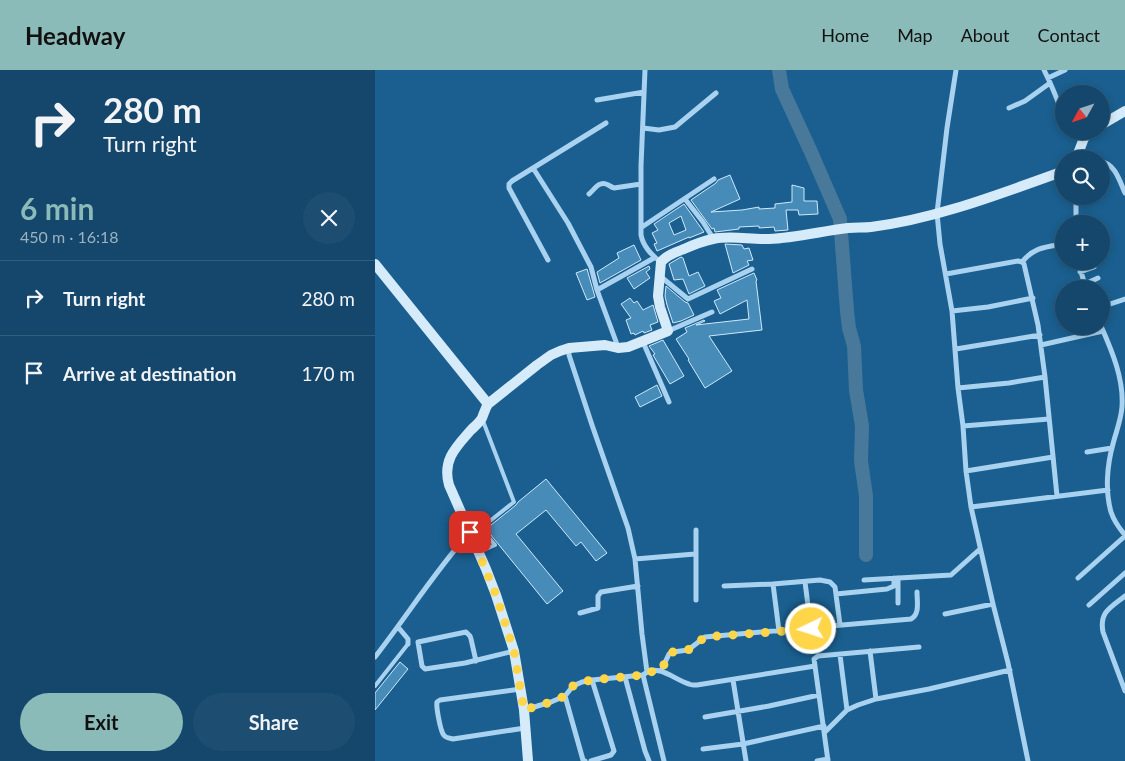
<!DOCTYPE html>
<html lang="en">
<head>
<meta charset="utf-8">
<style>
  :root { --surface:#14476b; --page:#1d4e71; --text:#f1f3f6; --muted:#9db2c1; --line:#335f7e; --accent:#8bbbb9 }
  body { margin:0; font-family:Lato,sans-serif; background:var(--page); color:var(--text); height:100vh; display:flex; flex-direction:column; font-size:19px; white-space:nowrap }
  * { box-sizing:border-box; margin:0 }
  p { font-size:16px; color:var(--muted) }
  .icon { flex:none; width:28px; height:28px; fill:none; stroke:currentColor; stroke-width:2; stroke-linecap:round; stroke-linejoin:round }
  .map { position:relative; flex:1; overflow:hidden }
  .side { display:flex; flex-direction:column; background:var(--surface); width:375px }
  .side>* { flex:none }
  .top-card { background:#14476b; color:var(--text); overflow:hidden }
  .needle { width:32px; rotate:230deg }
  .fabs { position:absolute; left:680px; top:15px; display:grid; gap:10px }
  .fabs a { display:grid; place-items:center; width:55px; height:55px; border-radius:50%; background:var(--surface); box-shadow:0 2px 8px #0003,0 0 0 1px var(--line); font-size:25px }
  .pin { position:absolute; display:grid; place-items:center; width:42px; height:42px; color:#fff; margin:-21px; border-radius:10px; box-shadow:0 2px 8px #0006 }
  .me { position:absolute; width:55px; margin:-28px; rotate:266deg; stroke-linejoin:round; filter:drop-shadow(0 0 4px #0008) }
  .turn { display:flex; align-items:center; gap:18px; height:105px; padding:0 20px; font-size:22px }
  .turn .icon { width:65px; height:65px; stroke-width:2.5 }
  .turn b { display:block; font-size:35px; line-height:42px }
  .round { display:grid; place-items:center; flex:none; width:52px; height:52px; border-radius:26px; background:var(--page) }
  .summary { display:flex; align-items:center; justify-content:space-between; height:85px; padding:0 20px }
  h1 { font-size:30px; font-weight:700; line-height:38px; color:var(--accent) }
  .button { display:flex; gap:10px; margin-top:auto; padding:10px 20px }
  .button a { flex:1; height:58px; border-radius:30px; background:var(--accent); color:#111; font-size:20px; font-weight:700; line-height:58px; text-align:center }
  .button a+a { background:var(--page); color:var(--text) }
  ul { padding:0; list-style:none }
  li { display:flex; align-items:center; gap:15px; height:75px; padding:0 20px; border-top:1px solid var(--line) }
  li div { flex:1 }
  li b { display:block; font-size:19px }
  li em { font-style:normal }
  header { display:flex; align-items:center; gap:30px; box-sizing:border-box; height:70px; padding:0 25px; background:var(--accent); color:#111 }
  header strong { font-size:24px }
  nav { display:flex; gap:28px; margin-inline-start:auto; font-size:18px }
  main { display:flex; flex:1; min-height:0 }
  .map>svg:first-child { display:block }
  .lines { fill:none; stroke-linecap:round; stroke-linejoin:round }
  .river { stroke:#48799b; stroke-width:14 }
  .building { fill:#478bb9; stroke:#cee9fa; fill-rule:evenodd }
  .lane { stroke:#a8d2ef; stroke-width:4 }
  .street { stroke:#a8d2ef; stroke-width:5 }
  .secondary { stroke:#d5ebfa; stroke-width:10 }
  .route { stroke:#ffd54a; stroke-width:9; stroke-dasharray:0 16.2 }
</style>
</head>
<body>
<header>
<strong>Headway</strong>
<nav><a>Home</a><a>Map</a><a>About</a><a>Contact</a></nav>
</header>
<main>
<section class="side">
<div class="top-card">
<div class="turn"><svg class="icon" aria-label="right" viewBox="0 0 24 24"><path d="M7 20v-9h11M14 6l5 5-5 5"/></svg><div><b>280 m</b>Turn right</div></div>
</div>
<div class="summary"><div><h1>6 min</h1><p>450 m · 16:18</p></div><a class="round"><svg class="icon" aria-label="close" viewBox="0 0 24 24"><path d="M6 6l12 12M18 6L6 18"/></svg></a></div>
<ul>
<li><svg class="icon" aria-label="right" viewBox="0 0 24 24"><path d="M7 20v-9h11M14 6l5 5-5 5"/></svg><div><b>Turn right</b></div><em>280 m</em></li>
<li><svg class="icon" aria-label="arrive" viewBox="0 0 24 24"><path d="M6 21V4h12l-3 4 3 4H6"/></svg><div><b>Arrive at destination</b></div><em>170 m</em></li>
</ul>
<div class="button"><a>Exit</a><a>Share</a></div>
</section>
<div class="map">
<svg width="750" height="691" viewBox="0 0 750 691">
  <rect width="100%" height="100%" fill="#1a5f8f"/>
  <g class="lines">
    <path class="river" d="M404 0 407 19 436 82 465 149 472 241 474 258 479 276 481 320 487 356 486 391 491 426V485"/>
  </g>
  <path class="building" d="M355 105 365 129 336 142 367 140 384 137V139L400 138V134L417 132V115L429 118V131H442L443 144 424 145 423 140H411L413 160 400 161 399 157 384 158V156L364 157V159L340 162 339 158 337 159 316 130 341 113 343 110Z
    M309 134 329 162 314 168V167L282 181 279 174 282 173 277 163 283 160 279 154ZM306 146 311 160 299 165 294 153Z
    M350 174 367 175 369 179 374 178 378 190 372 191 374 195 358 203Z
    M259 175 266 190 225 213 222 202 244 188 242 183Z
    M306 187 308 188 314 206 323 202 330 216 314 224 308 209 299 210 294 194Z
    M274 196 275 199 271 202 275 208 259 219 252 208Z
    M212 199 220 227 212 230 201 203Z
    M379 203 382 210 381 211 387 260 334 266 357 301 330 318 313 290 314 289 301 269 312 262 310 258 329 250 330 251 321 255 374 249 372 230 345 244 339 231 346 228 342 220Z
    M291 216 310 232 313 233 319 245 306 251 298 253 292 235 290 226Z
    M255 228 259 233 262 231 268 240 278 235 283 252 275 255 277 260 269 263 268 261 260 265 259 263 256 264 251 250 256 248 246 234Z
    M288 270 309 306 295 314 278 285 280 284 274 276Z
    M282 315 287 326 265 337 260 327Z
    M171 409 232 483 221 491 206 472 201 476 171 440 141 464 188 521 172 534 111 459 141 435 143 432Z
    M25 592 33 599 0 640V623Z"/>
  <g class="lines">
    <path class="lane" d="M104 482 120 475 106 458 139 432 108 351
      M0 616 33 574"/>
    <path class="street" d="M270 0 266 96V165C268 176 277 186 286 192
      M581 0 572 58 562 143 565 174 577 241 583 318 588 356 591 401 596 437 618 534 633 593 653 691
      M669 0C677 16 683 31 689 48
      M673 8 690 0
      M222 30 269 22
      M634 38 650 31 675 13
      M268 58 284 60 300 57 341 23
      M694 61 709 68
      M726 92C740 93 745 112 750 123
      M158 98 193 153 216 197 222 220 243 277
      M214 124C219 120 224 111 231 114 234 115 236 117 239 118L266 114
      M701 126V154
      M310 129 328 152 338 168
      M267 157 339 109
      M173 190 134 118V114L137 111 231 53
      M703 191 711 219
      M647 192C659 177 671 177 689 174
      M705 202 719 197
      M571 204 643 191 647 192 649 194 663 255 670 307 682 426
      M285 206 313 229 377 199
      M710 214 723 208
      M222 220 279 188
      M726 237 750 229
      M577 241 613 237 658 228
      M726 256C737 281 749 309 747 337 746 350 741 362 738 374 732 395 730 421 736 442 739 451 744 458 750 465
      M293 261 337 242
      M268 272 294 332
      M666 275 728 261
      M194 278V285L217 355 253 458 260 489 267 564 272 602
      M581 279 665 265
      M583 318 634 313 670 307
      M588 356 674 349
      M712 382 737 378
      M591 401 678 387
      M596 437 733 420
      M321 460V530
      M260 489 320 484
      M523 508V533
      M703 508 750 466
      M489 510 576 505 605 479
      M430 512 436 559
      M398 514 404 561
      M349 516 398 514 445 510 455 512 460 517 465 555
      M461 524 512 519 519 516V508
      M750 526C736 537 724 542 728 562L750 621
      M714 535 750 503
      M205 543 223 538V526L226 522 263 516
      M570 544 618 534
      M23 557 33 569V574
      M465 585 472 640
      M0 587C32 546 60 501 95 462
      M101 591 96 569 95 566 91 562 43 572 47 596 50 599 90 593 139 581
      M440 596 453 691
      M286 601 294 584 298 582 313 580 330 567 536 549C545 544 542 532 542 522
      M268 605 289 691
      M250 607 270 681 274 691
      M358 610 371 691
      M146 619 65 630 62 632C61 637 65 658 68 664 70 668 74 668 78 669L150 658
      M190 626 208 690 210 691
      M501 629 554 619 635 600
      M149 640 176 632 190 626 198 616 207 612 217 610 268 605C283 592 299 610 314 614 315 615 321 615 322 615L440 596 439 589 443 586 544 577
      M330 647 394 636 444 625
      M450 662 472 640 483 635 501 629 495 581
      M328 679 368 674 449 656
      M216 691 236 685 239 681 217 610
      M442 691 453 689"/>
    <path class="secondary" d="M726 55 750 41
      M701 89 709 68 717 61
      M0 194 113 334
      M153 691 149 640 139 581 121 525 111 499 74 415C67 390 81 377 96 360 100 356 105 352 107 348 109 343 110 339 113 334L162 295 176 285 185 281 194 278 230 275 243 278 253 277 293 261 285 237 283 226 286 192C292 185 301 182 309 179 318 175 328 171 338 169 356 165 376 170 394 169 421 168 447 161 473 158 481 157 488 158 496 157 561 149 627 123 689 101"/>
  </g>
  <g class="lines">
    <path class="route" d="M95 462 121 525 139 581 149 640 176 632 190 626 198 616 207 612 217 610 268 605 272 602 286 601 294 584 298 582 313 580 330 567 436 559"/>
  </g>
</svg>
<div class="fabs">
<a><svg class="needle" viewBox="-14 -14 28 28"><path d="M0-13l5 13h-10z" fill="#e53935"/><path d="M0 13l5-13h-10z" fill="#9db2c1"/></svg></a>
<a><svg class="icon" aria-label="search" viewBox="0 0 24 24"><circle cx="10" cy="10" r="6"/><path d="M15 15l6 6"/></svg></a>
<a>+</a>
<a>−</a>
</div>
<div class="pin" style="left:95px;top:462px;background:#d93025"><svg class="icon" aria-label="arrive" viewBox="0 0 24 24"><path d="M6 21V4h12l-3 4 3 4H6"/></svg></div>
<svg class="me" style="left:436px;top:559px" viewBox="-20 -20 40 40"><circle r="17" fill="#ffd54a" stroke="#fff" stroke-width="3"/><path d="M0-11L8 9 0 5-8 9z" fill="#fff"/></svg>
</div>
</main>
</body>
</html>
